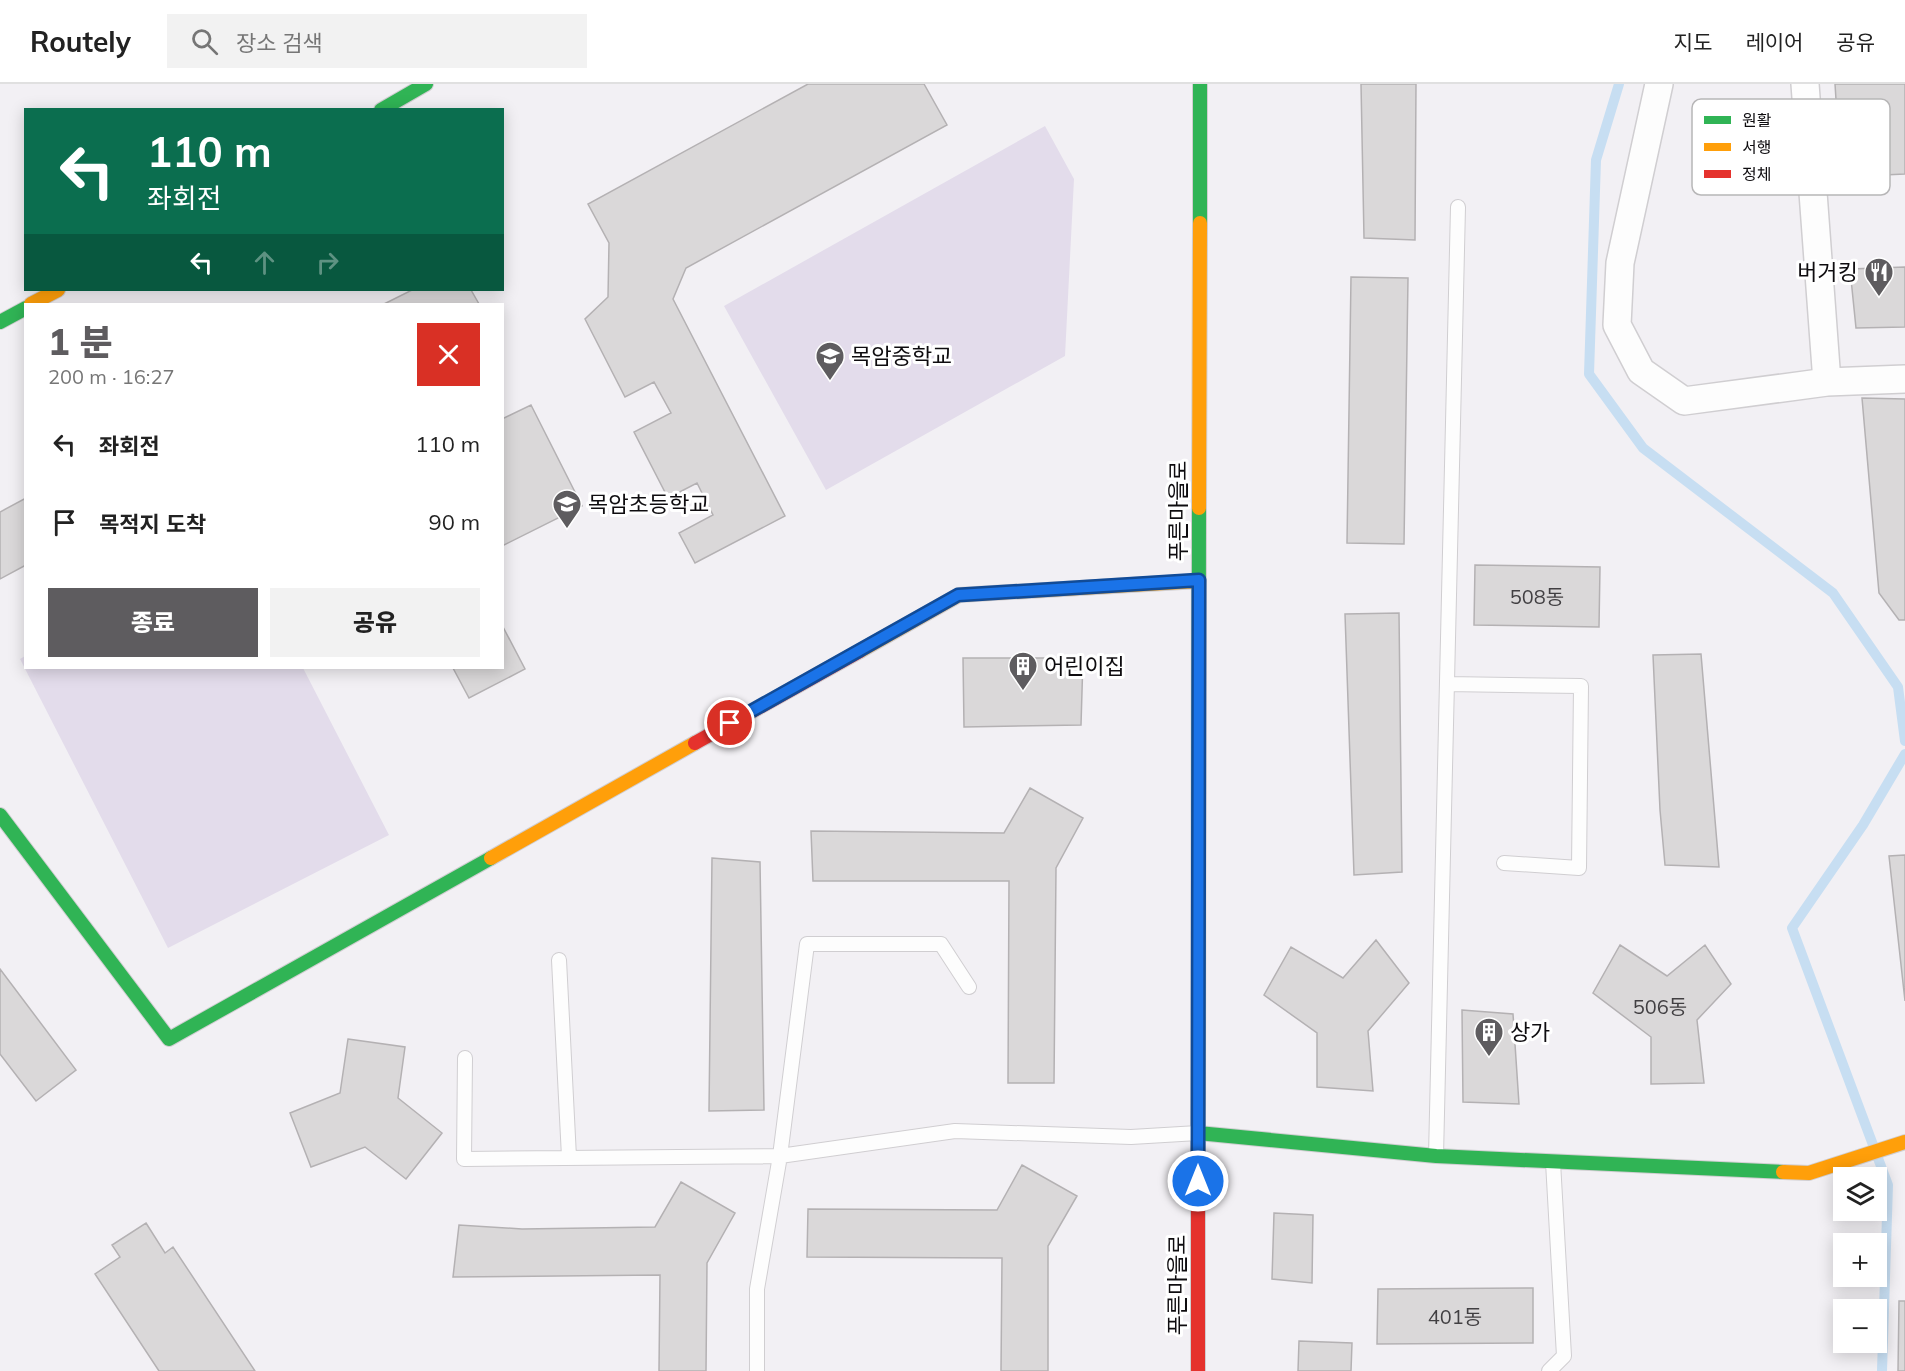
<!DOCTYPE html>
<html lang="ko">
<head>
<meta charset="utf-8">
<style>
  :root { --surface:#fff; --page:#f2f2f2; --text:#222; --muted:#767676; --line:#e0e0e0; --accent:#5e5c5f }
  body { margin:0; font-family:Mulish,"Noto Sans KR",sans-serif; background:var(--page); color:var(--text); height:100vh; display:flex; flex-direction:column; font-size:22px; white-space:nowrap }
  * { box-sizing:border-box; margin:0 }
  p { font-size:20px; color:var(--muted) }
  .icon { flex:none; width:33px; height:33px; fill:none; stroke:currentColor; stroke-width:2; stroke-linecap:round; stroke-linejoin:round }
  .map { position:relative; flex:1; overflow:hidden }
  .panel { position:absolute; left:24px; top:219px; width:480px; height:366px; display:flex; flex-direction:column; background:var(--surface); border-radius:0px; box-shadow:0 3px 15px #0003 }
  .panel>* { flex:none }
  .top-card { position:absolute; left:24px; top:24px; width:480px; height:183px; border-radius:0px; box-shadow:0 3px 15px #0003; background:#0b6e4f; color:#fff; overflow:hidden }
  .tools { position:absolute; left:1833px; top:1083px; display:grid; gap:12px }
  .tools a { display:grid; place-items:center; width:54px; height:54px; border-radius:0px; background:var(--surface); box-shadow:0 3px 15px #0003; font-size:30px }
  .pin { position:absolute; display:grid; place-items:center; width:51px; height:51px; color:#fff; margin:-26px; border:3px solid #fff; border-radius:50%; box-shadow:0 2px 6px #0007 }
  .me { position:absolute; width:66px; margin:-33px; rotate:0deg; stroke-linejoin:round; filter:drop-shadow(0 0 4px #0008) }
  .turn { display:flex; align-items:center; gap:21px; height:126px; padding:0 24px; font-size:27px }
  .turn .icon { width:78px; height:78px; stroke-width:2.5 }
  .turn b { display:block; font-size:42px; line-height:51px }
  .lanes { display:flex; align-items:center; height:57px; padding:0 24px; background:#0003; justify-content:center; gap:30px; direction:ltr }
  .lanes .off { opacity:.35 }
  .round { display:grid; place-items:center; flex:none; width:63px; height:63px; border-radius:0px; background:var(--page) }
  .head { display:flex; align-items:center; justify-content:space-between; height:102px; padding:0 24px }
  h1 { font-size:36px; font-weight:800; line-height:45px; color:var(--accent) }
  .button { display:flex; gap:12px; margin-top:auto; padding:12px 24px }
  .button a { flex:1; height:69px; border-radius:0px; background:var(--accent); color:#fff; font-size:24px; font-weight:800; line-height:69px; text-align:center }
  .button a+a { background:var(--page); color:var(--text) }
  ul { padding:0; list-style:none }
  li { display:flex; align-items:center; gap:18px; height:78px; padding:0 24px }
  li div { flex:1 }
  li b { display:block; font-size:22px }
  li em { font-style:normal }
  header { display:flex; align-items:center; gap:36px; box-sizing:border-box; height:84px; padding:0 30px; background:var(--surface); border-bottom:2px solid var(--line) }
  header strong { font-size:28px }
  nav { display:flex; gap:33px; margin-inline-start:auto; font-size:21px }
  .search { width:420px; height:54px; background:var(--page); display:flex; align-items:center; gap:15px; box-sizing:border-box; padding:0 21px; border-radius:0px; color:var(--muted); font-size:22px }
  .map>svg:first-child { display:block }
  .green { fill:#e3dceb }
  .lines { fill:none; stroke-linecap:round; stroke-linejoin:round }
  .stream { stroke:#c7def2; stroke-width:10 }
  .building { fill:#dad8d9; stroke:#b4b1b3; stroke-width:1.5 }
  .lane-casing { stroke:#d0ced1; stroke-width:16 }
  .street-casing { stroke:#d0ced1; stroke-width:30 }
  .fast-casing { stroke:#d0ced1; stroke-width:16 }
  .slow-casing { stroke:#d0ced1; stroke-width:16 }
  .jam-casing { stroke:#d0ced1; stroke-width:16 }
  .lane { stroke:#fdfdfd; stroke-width:14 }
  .street { stroke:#fdfdfd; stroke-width:27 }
  .fast { stroke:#30b455; stroke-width:14 }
  .slow { stroke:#ff9f0a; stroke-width:14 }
  .jam { stroke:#e5322d; stroke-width:14 }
  .route-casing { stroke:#114b97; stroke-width:15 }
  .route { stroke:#1a73e8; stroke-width:10 }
  .labels { text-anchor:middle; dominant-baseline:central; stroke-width:6; stroke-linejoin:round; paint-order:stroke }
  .number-label { font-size:20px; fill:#413f42 }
  .poi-label { font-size:22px; fill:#0e0c0f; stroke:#fff; text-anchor:start }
  .street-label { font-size:22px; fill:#0e0c0f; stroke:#fff }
  .key { fill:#fff; stroke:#b7b6b7; stroke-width:1.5 }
  .key-label { font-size:16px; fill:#0e0c0f }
</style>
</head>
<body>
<header>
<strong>Routely</strong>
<div class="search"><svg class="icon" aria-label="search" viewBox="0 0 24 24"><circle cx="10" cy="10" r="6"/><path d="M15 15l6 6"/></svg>장소 검색</div>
<nav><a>지도</a><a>레이어</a><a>공유</a></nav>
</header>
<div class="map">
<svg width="1905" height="1287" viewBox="0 0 1905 1287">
  <rect width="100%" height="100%" fill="#f2f0f4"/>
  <path class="green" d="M1045 42 1074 95 1065 272 826 406 724 222Z
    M25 572 26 584H303L389 751 168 864 20 575Z"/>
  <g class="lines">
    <path class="stream" d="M1619 0 1596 76 1589 290 1643 364 1833 509 1898 603 1905 657
      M1882 1287 1888 1101 1792 844 1863 741 1905 670"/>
  </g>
  <path class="building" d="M808 0H924L947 41 686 184 673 215 785 432 695 479 679 449 713 431 697 399 668 414 634 348 671 329 654 298 625 313 585 235 608 213 609 159 588 120Z
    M1361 0H1416L1415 156 1364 154Z
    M1835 0H1905V90L1841 93Z
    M1905 183V243L1856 244 1850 185Z
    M1351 193 1408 194 1404 460 1347 459Z
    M412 206H471L479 220H384Z
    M1862 314 1905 315V536H1899L1879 509Z
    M531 321 582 422 502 462V335Z
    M26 414V481L0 495V428Z
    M1475 481 1600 483 1599 543 1474 541Z
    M1399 529 1402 788 1354 791 1345 530Z
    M502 541 525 585 469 614 453 584H502Z
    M1701 570 1719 783 1665 781 1660 726 1653 571Z
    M963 574H1083L1081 641 964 643Z
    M1030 704 1083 734 1056 784 1054 999H1008L1009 797H813L811 747 1004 749Z
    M1905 771V917L1889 772Z
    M712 774 760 778 764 1026 709 1027Z
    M1376 856 1409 899 1368 947 1373 1007 1317 1003V949L1264 911 1291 863 1343 894Z
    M1620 861 1667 892 1705 861 1731 900 1697 936 1704 999 1651 1000V953L1593 909Z
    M0 885 76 986 36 1017 0 970Z
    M1462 926 1513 930 1519 1020 1463 1018Z
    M348 955 405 963 398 1014 442 1049 406 1095 365 1063 311 1083 290 1029 340 1009Z
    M1022 1081 1077 1112 1048 1162V1287H1001L1002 1174 807 1173 808 1125 997 1126Z
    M681 1098 735 1129 707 1179 706 1287H659L660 1191 453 1193 459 1141 522 1145 655 1143Z
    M1274 1129 1313 1131 1312 1199 1272 1195Z
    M146 1139 165 1169 173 1163 255 1287H159L95 1190 120 1173 112 1161Z
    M1533 1204V1259L1377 1260 1378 1205Z
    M1899 1217H1905V1287H1898Z
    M1299 1257 1352 1259 1351 1287H1298Z"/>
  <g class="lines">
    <g class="lane-casing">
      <path id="lane" d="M1447 600 1581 602 1579 784 1504 779
        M559 876 569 1073
        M465 974 464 1075 780 1072 955 1047 1131 1053 1198 1049
        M1436 1072 1458 123
        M757 1287V1205L780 1072 807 860H941L969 903
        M1549 1287 1564 1272 1553 1078"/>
    </g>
    <g class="street-casing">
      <path id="street" d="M1659 0 1620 179 1617 241 1641 287 1684 317 1827 298 1905 295
        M1805 0 1827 298"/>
    </g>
    <g class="fast-casing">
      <path id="fast" d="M381 26 426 0
        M1200 139V0
        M0 238 26 224
        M0 731 169 955 491 774
        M1198 1049 1436 1072 1783 1088
        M1198 1049 1199 424"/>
    </g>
    <g class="slow-casing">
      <path id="slow" d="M31 220 58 206
        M1199 424 1200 139
        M860 567 959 511 1199 497
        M491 774 695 659
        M1783 1088 1809 1089 1905 1058"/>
    </g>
    <g class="jam-casing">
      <path id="jam" d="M695 659 860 567
        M1198 1287V1049"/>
    </g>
    <use href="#lane" class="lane"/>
    <use href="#street" class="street"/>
    <use href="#fast" class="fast"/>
    <use href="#slow" class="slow"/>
    <use href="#jam" class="jam"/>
  </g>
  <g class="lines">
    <g class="route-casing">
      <path id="route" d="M730 639 958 511 1199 496 1198 1097"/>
    </g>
    <use href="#route" class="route"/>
  </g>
  <defs>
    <g id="restaurant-pin" transform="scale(1.5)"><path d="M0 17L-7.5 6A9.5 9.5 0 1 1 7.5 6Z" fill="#5e5c5f" stroke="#fff"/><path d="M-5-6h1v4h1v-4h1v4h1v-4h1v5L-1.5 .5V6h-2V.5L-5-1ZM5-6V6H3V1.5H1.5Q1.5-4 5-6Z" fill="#fff"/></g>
    <g id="school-pin" transform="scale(1.5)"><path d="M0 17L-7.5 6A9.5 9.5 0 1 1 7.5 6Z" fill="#5e5c5f" stroke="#fff"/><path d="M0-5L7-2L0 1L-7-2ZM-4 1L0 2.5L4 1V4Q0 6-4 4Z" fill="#fff"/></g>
    <g id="building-pin" transform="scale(1.5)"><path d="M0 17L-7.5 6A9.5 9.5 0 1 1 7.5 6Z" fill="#5e5c5f" stroke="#fff"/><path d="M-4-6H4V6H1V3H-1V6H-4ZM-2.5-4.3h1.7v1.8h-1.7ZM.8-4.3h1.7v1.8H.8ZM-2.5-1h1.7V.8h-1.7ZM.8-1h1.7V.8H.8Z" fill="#fff"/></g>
  </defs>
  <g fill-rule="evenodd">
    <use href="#restaurant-pin" x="1879" y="188"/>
    <use href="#school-pin" x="830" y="272"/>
    <use href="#school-pin" x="567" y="420"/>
    <use href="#building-pin" x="1023" y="582"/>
    <use href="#building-pin" x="1489" y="948"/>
  </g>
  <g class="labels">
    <g class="number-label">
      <text x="1537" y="512">508동</text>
      <text x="1660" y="922">506동</text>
      <text x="1455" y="1232">401동</text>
    </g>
    <g class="poi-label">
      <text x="1858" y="188" text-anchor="end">버거킹</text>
      <text x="851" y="272">목암중학교</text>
      <text x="588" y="420">목암초등학교</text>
      <text x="1044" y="582">어린이집</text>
      <text x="1510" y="948">상가</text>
    </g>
    <g class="street-label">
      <text transform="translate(1178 427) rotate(-90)">푸른마을로</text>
      <text transform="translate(1177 1201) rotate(-90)">푸른마을로</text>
    </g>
  </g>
  <rect x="1692" y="15" width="198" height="96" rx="9" class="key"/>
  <rect x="1704" y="32" width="27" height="8" fill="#30b455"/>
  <rect x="1704" y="59" width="27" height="8" fill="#ff9f0a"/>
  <rect x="1704" y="86" width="27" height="8" fill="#e5322d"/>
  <g class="key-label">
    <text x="1742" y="42">원활</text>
    <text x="1742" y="69">서행</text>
    <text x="1742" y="96">정체</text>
  </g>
</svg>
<div class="tools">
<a><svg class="icon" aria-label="layers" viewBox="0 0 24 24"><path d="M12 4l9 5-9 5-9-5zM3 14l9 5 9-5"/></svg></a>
<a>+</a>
<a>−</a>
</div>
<div class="pin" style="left:730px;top:639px;background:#d93025"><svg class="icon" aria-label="arrive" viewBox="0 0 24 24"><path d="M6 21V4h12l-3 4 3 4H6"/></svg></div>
<svg class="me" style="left:1198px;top:1097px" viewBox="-20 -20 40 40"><circle r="17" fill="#1a73e8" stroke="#fff" stroke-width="3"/><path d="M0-11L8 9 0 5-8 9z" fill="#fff"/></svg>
<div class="top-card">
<div class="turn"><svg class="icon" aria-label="left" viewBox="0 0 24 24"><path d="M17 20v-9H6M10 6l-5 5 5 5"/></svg><div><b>110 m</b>좌회전</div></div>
<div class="lanes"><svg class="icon" aria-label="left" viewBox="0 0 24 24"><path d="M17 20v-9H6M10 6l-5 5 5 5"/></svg><svg class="icon off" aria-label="ahead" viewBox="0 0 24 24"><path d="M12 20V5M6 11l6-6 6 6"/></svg><svg class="icon off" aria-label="right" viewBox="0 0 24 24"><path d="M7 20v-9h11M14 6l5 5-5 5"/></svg></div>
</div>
<section class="panel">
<div class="head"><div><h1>1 분</h1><p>200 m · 16:27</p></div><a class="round" style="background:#d93025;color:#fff"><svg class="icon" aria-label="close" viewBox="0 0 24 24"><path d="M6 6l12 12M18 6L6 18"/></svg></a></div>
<ul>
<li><svg class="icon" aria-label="left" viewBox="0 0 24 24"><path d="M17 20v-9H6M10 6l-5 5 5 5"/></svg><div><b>좌회전</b></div><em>110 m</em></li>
<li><svg class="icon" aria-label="arrive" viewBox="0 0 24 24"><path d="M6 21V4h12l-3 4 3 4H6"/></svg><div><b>목적지 도착</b></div><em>90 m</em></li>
</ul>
<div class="button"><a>종료</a><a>공유</a></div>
</section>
</div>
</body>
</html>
